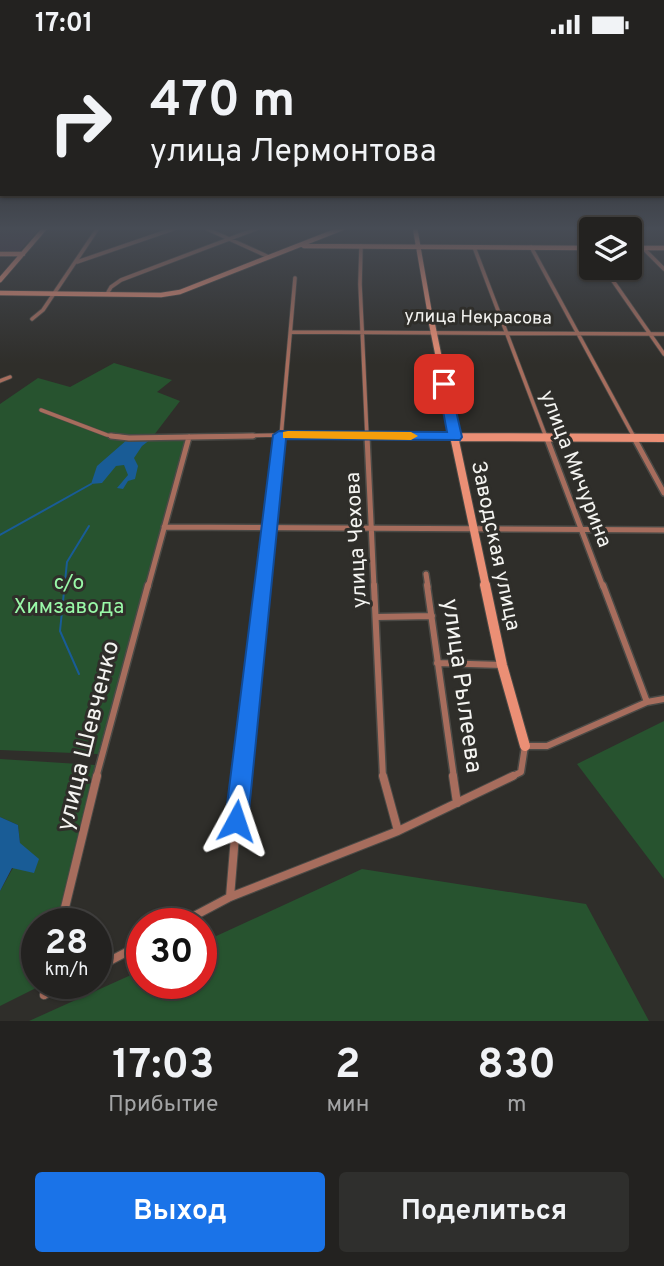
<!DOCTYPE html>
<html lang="ru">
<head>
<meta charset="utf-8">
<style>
  :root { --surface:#232220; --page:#2f2f2d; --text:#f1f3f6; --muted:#a3a4a5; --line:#403f3e; --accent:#1a73e8 }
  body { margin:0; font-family:Overpass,sans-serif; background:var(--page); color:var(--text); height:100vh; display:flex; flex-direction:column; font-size:26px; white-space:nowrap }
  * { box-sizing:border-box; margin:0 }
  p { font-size:23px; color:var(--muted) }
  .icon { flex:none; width:38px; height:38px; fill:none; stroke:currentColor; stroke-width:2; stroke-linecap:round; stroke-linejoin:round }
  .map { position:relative; height:972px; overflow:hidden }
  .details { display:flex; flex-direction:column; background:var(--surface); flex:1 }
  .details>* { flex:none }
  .guide { position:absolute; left:0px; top:0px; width:665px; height:147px; box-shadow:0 2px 5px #0004,0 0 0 2px var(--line); background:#232220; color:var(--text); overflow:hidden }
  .fabs { position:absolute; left:579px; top:168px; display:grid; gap:14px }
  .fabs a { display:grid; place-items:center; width:63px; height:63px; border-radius:7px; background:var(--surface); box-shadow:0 2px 5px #0004,0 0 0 2px var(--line); font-size:35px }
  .speed { position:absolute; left:21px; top:859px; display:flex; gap:14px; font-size:35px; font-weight:700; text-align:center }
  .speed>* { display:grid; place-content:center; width:91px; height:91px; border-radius:50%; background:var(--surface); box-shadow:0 2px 5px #0004,0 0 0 2px var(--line); line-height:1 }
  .speed small { font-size:18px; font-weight:400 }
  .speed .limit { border:10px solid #d22; background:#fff; color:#111 }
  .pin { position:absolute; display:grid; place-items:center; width:60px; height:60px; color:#fff; margin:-30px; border-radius:14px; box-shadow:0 4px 10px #0006 }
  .me { position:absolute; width:77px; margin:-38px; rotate:5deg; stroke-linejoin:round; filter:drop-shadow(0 0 5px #0008) }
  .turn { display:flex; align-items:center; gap:24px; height:147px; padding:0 35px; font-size:32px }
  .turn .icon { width:91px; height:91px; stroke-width:2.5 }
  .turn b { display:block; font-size:49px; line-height:60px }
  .eta { display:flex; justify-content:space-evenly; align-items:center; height:119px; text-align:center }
  .eta b { font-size:42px; font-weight:700; line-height:49px }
  .primary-button { display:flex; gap:14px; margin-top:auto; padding:14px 35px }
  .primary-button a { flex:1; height:80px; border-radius:7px; background:var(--accent); color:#fff; font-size:28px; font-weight:700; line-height:80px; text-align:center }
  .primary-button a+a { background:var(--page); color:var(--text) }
  .status { display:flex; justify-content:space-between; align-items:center; height:49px; padding:0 35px; background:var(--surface); direction:ltr }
  .status svg { height:19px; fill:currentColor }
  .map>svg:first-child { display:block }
  .medical { fill:#3d313f }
  .green { fill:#27532f }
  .water { fill:#195c96 }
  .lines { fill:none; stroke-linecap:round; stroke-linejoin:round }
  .stream { stroke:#195c96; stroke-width:2 }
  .street-far3-casing { stroke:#4b4a46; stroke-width:5 }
  .street-far2-casing { stroke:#4b4a46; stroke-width:8 }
  .street-far1-casing { stroke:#4b4a46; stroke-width:9 }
  .street-casing { stroke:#4b4a46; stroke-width:10 }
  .secondary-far3-casing { stroke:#4b4a46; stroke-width:6 }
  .secondary-far2-casing { stroke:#4b4a46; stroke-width:8 }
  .secondary-far1-casing { stroke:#4b4a46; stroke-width:10 }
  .secondary-casing { stroke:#4b4a46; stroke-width:12 }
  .street-far3 { stroke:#a76d5d; stroke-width:3.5 }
  .street-far2 { stroke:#a76d5d; stroke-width:5 }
  .street-far1 { stroke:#a76d5d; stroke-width:6 }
  .street { stroke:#a76d5d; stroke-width:8 }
  .secondary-far3 { stroke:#eb8f75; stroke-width:4.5 }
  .secondary-far2 { stroke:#eb8f75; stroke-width:6 }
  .secondary-far1 { stroke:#eb8f75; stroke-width:8 }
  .secondary { stroke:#eb8f75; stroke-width:10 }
  .route { fill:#1a73e8; stroke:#114b97; stroke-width:2 }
  .slow { fill:#f59e0b }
  .labels { text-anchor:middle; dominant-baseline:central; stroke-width:6; stroke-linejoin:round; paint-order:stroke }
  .far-street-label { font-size:18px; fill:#f4f4f1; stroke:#2f2e2a }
  .street-label { font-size:21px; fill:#f4f4f1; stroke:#2f2e2a }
  .park-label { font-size:21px; fill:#99f9a8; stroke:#2f2e2a }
  .near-street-label { font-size:24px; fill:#f4f4f1; stroke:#2f2e2a }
</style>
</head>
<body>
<div class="status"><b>17:01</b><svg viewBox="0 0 49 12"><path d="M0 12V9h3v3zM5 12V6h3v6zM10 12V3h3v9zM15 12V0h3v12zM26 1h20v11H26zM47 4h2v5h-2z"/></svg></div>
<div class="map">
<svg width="664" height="972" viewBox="0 0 664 972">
  <rect width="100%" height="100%" fill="#2f2e2a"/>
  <path class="medical" d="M0 179H40L18 204H0Z"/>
  <path class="green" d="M114 314 172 331 157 343 180 352 151 390 186 391 98 705 0 701V355L38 329 70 338Z
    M664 672V830L577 715Z
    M0 710 95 716 57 875H37V934L42 936 0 957V842L13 819 20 794 18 776 0 768Z
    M362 820 586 855 649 972H29L142 921V934H201V894Z"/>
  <path class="water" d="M128 390H151L142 397 134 409 138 417 135 430 128 432 123 440 117 439 128 426 124 416 116 417 102 434 91 435 97 417Z
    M0 768 18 776 20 794 39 810 34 824 12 819 0 842Z"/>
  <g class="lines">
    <path class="stream" d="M0 486 91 435
      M79 625 60 582 67 513 89 477"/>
    <g class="street-far3-casing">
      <path id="street-far3" d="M205 179 269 208
        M361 197 360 235 367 388
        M474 198 546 388
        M531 198 634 388
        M643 199 664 220
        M77 213 176 179
        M604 219 664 305
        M107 245 111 238 121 231 258 179
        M32 270 43 261 98 179
        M291 283 664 285
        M0 332 10 328
        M41 361 107 386 124 388
        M166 388 279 386 455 388
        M281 388 295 229"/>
    </g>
    <g class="street-far2-casing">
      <path id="street-far2" d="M111 387 129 389 253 387
        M324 387 455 388
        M367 387 374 538
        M546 387 603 538
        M633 387 664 444
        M164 478 664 481
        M426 525 428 538
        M148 538 189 388
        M263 538 281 387"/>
    </g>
    <g class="street-far1-casing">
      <path id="street-far1" d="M374 536 383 729
        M427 536 454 729
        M603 536 647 653
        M377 568 432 567
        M437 614 502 616
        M96 729 148 536
        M240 729 263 536
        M509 729 521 723 525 697H547L647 653 664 650"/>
    </g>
    <g class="street-casing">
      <path id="street" d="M383 727 398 782
        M453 727 457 754
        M230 848 240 727
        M61 875 97 727
        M179 875 230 848 398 782 513 727
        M96 919 142 895
        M44 946 67 934
        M44 946 47 934"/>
    </g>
    <g class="secondary-far3-casing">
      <path id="secondary-far3" d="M415 179 431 271
        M304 197 592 199
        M630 199H664
        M0 205H23
        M0 231 45 179
        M0 244 161 246 180 243 343 179"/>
    </g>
    <g class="secondary-far2-casing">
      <path id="secondary-far2" d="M431 270 455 388
        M455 388H509"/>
    </g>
    <g class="secondary-far1-casing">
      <path id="secondary-far1" d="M454 387 486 538
        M455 388 664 389"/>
    </g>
    <g class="secondary-casing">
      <path id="secondary" d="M485 536 502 616 525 697"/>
    </g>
    <use href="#street-far3" class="street-far3"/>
    <use href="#street-far2" class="street-far2"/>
    <use href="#street-far1" class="street-far1"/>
    <use href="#street" class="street"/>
    <use href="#secondary-far3" class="secondary-far3"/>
    <use href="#secondary-far2" class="secondary-far2"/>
    <use href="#secondary-far1" class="secondary-far1"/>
    <use href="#secondary" class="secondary"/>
  </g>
  <linearGradient id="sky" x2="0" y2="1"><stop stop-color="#1a1917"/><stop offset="0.57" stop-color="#474c55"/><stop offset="1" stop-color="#474c55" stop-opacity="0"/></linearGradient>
  <rect width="664" height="315" fill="url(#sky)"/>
  <path class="route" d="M444 332 450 335 462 388 460 391 286 390 248 772 244 780 236 783 228 780 225 772 273 386 279 382 447 383 438 335Z"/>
  <path class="slow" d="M288 382 411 383 418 387 411 391 283 389V383Z"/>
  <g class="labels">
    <g class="far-street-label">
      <text transform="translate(478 269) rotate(1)">улица Некрасова</text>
    </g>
    <g class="street-label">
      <text transform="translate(575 420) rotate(69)">улица Мичурина</text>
      <text transform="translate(357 491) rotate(-93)">улица Чехова</text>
      <text transform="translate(495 497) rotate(78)">Заводская улица</text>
    </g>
    <g class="park-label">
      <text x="69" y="534">с/о<tspan x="69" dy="24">Химзавода</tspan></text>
    </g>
    <g class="near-street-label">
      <text transform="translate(461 637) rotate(82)">улица Рылеева</text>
      <text transform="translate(89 687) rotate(-76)">улица Шевченко</text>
    </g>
  </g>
</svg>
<div class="fabs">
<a><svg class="icon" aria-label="layers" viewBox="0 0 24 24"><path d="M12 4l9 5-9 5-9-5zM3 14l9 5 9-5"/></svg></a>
</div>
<div class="speed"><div>28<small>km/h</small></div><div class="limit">30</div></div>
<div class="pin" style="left:444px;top:335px;background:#d93025"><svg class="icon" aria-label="arrive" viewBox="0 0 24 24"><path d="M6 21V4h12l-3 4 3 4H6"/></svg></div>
<svg class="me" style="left:236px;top:772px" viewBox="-20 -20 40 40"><path d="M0-17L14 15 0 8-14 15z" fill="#1a73e8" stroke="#fff" stroke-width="4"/></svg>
<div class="guide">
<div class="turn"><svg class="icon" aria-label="right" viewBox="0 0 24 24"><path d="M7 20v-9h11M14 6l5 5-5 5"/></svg><div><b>470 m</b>улица Лермонтова</div></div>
</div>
</div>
<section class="details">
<div class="eta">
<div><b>17:03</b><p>Прибытие</p></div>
<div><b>2</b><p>мин</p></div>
<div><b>830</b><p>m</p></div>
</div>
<div class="primary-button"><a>Выход</a><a>Поделиться</a></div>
</section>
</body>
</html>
